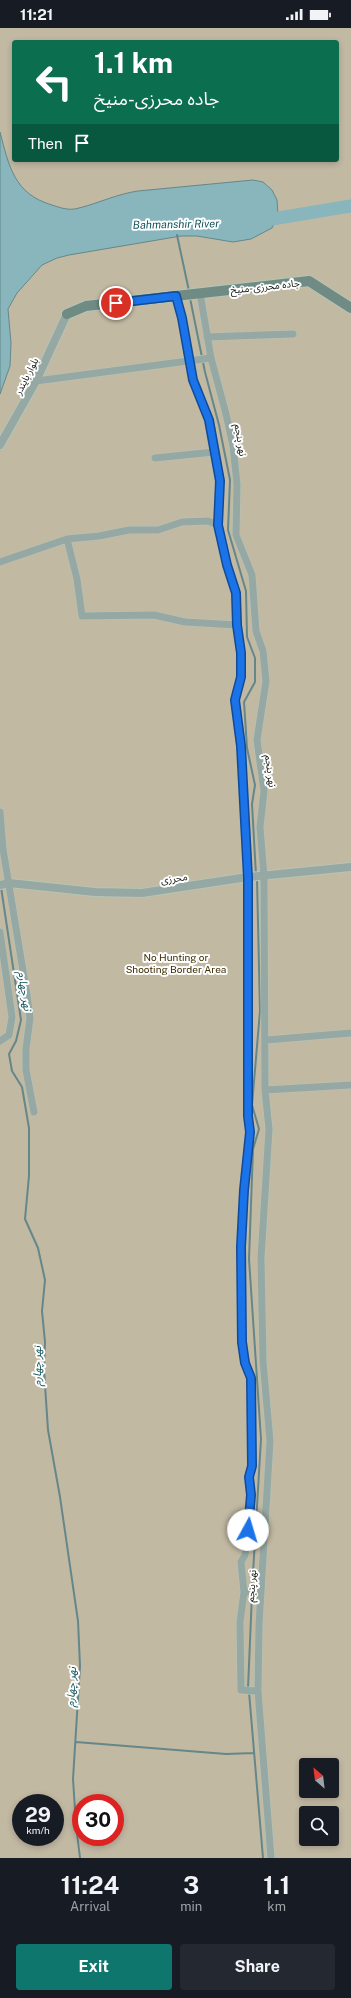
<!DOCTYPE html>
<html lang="en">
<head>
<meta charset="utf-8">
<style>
  :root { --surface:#171b24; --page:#242831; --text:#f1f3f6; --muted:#9ea1a6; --accent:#0f766e }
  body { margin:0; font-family:"Public Sans","Noto Sans Arabic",sans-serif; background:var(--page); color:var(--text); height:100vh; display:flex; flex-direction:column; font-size:15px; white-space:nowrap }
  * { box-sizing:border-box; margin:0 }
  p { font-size:13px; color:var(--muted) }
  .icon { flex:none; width:22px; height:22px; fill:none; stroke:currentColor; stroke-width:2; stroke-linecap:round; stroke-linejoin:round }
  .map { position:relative; height:1830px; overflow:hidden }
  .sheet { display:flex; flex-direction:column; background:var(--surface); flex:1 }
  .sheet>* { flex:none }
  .banner { position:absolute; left:12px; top:12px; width:327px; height:122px; border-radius:4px; box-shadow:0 2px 6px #0003; background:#0b6e4f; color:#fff; overflow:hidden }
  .needle { width:26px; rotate:332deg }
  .fabs { position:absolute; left:299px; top:1730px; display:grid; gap:8px }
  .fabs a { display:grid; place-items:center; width:40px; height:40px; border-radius:4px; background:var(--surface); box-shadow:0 2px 6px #0003; font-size:20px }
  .speed { position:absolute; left:12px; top:1766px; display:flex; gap:8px; font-size:20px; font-weight:700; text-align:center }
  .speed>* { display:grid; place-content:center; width:52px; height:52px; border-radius:50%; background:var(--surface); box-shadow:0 2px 6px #0003; line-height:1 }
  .speed small { font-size:10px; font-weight:400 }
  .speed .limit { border:6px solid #d22; background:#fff; color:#111 }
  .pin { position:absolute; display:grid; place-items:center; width:34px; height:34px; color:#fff; margin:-17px; border:2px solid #fff; border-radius:50%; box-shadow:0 1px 4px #0007 }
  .me { position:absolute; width:44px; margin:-22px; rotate:6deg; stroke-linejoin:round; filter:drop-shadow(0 0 3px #0008) }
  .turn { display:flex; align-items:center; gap:14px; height:84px; padding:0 16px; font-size:18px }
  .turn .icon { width:52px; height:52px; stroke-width:2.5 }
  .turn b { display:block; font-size:28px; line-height:34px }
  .then { display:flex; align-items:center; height:38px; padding:0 16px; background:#0003; gap:8px; font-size:15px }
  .eta { display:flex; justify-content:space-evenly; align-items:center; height:68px; text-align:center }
  .eta b { font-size:24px; font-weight:700; line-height:28px }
  .button { display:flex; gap:8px; margin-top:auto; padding:8px 16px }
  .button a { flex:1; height:46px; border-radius:4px; background:var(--accent); color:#fff; font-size:16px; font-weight:700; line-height:46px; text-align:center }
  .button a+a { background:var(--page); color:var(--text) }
  .status { display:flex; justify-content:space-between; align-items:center; height:28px; padding:0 20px; background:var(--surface); direction:ltr }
  .status svg { height:11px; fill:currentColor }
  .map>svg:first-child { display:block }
  .green { fill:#c2b9a3; fill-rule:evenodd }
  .water { fill:#88b6bc; stroke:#65878a }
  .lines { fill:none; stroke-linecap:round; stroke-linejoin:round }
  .stream { stroke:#65878a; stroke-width:2 }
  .river { stroke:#88b6bc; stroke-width:13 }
  .minor-casing { stroke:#b5c5b6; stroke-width:8 }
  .tertiary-casing { stroke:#b5c5b6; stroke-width:10 }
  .secondary-casing { stroke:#b5c5b6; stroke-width:12 }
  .minor { stroke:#96a8a3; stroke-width:7 }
  .tertiary { stroke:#96a8a3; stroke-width:8 }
  .secondary { stroke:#6f8b83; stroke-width:10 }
  .route-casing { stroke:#114b97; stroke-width:10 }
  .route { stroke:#1a73e8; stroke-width:7 }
  .labels { text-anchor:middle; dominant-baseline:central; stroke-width:4; stroke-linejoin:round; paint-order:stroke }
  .street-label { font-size:10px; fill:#131a14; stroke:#fff }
  .park-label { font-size:10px; fill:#3a2a00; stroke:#fff }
  .water-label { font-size:11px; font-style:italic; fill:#12545b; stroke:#fff }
</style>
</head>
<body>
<div class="status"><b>11:21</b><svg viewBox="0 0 49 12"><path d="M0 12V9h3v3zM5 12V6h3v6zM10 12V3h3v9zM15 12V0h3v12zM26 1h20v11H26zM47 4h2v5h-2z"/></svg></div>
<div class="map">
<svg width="351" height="1830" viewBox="0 0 351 1830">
  <rect width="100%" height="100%" fill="#d8ebd9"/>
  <path class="green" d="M0 0H351V1830H0ZM14 14H337V132H14ZM306 1737H332V1763H306ZM21 1775H55V1809H21ZM81 1775H115V1809H81ZM306 1785H332V1811H306Z"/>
  <path class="water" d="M0 104C9 138 14 166 52 177 61 180 69 183 79 180 99 175 117 166 138 163L253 152 263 154 272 162 277 172 278 187 272 200 251 211 233 214 197 208H181L69 227 57 230 42 237 17 265 8 281 11 315 10 338 0 366Z"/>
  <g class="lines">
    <path class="stream" d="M177 207 189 263
      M190 270 205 344 219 397 230 452 228 502 246 563 247 609 255 630V654L244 674 247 720 255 757 252 776 256 847
      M1 859 21 992 16 1013 9 1026 12 1043 22 1059 29 1100V1148L25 1191 38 1220 45 1252 42 1283 45 1314 44 1342 48 1402 60 1469 78 1593 80 1638 73 1751 76 1797 80 1830
      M252 1562 261 1411 249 1231 253 1121 259 1101 252 1077 260 983 257 851
      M248 1660 252 1566
      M249 1664 263 1830
      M76 1714 226 1726 254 1725"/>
    <path class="river" d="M260 193 351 178"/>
    <g class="minor-casing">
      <path id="minor" d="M200 265 211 330 226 386 233 418 237 456 236 507 252 547 256 603 263 623 266 653 257 712 264 763 260 799 264 848 265 1062 269 1101 261 1230 263 1333 270 1413 259 1597 258 1663 271 1830
        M175 268 182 291 193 352 209 392 220 453 218 497 227 537 236 565 237 597 241 625V649L235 672 241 718 248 849V1087L250 1104 244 1162 241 1219 242 1314 245 1335 251 1350 252 1438 249 1449 251 1467 250 1489 245 1527 241 1534 244 1564 240 1594 241 1662 258 1663
        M207 309 293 306
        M36 353 211 330
        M155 430 214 424
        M67 511 99 508 129 502H158L182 494 208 493 218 497
        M0 534 67 511 77 551 82 588 154 587 185 594 237 597
        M0 784 3 821 27 967 30 990 26 1021V1042L34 1084
        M0 904 12 989 9 1007 0 1013
        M266 1012 351 1005
        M265 1062 351 1057
        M244 1564 261 1565"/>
    </g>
    <g class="tertiary-casing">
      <path id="tertiary" d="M0 417 36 353 67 286
        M0 857 9 855 95 864 142 865 248 849 351 839"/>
    </g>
    <g class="secondary-casing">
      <path id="secondary" d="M67 286 86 278 309 253 351 280"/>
    </g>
    <use href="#minor" class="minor"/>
    <use href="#tertiary" class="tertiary"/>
    <use href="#secondary" class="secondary"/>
  </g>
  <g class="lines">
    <g class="route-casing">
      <path id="route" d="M116 275 176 268 182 290 193 352 209 392 220 453 218 497 227 537 236 565 237 597 241 625V649L235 672 241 718 248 850V1088L250 1104 244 1162 241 1219 242 1314 245 1335 251 1350 252 1438 249 1449 251 1467 248 1502"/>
    </g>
    <use href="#route" class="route"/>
  </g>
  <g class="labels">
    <g class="street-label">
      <text transform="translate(265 258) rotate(-6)">جاده محرزی-منیخ</text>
      <text transform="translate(26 348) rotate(-63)">بلوار بایندر</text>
      <text transform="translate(241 412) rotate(81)">نهر پنجم</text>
      <text transform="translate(271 743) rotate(83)">نهر پنجم</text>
      <text transform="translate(174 850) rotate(-8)">محرزی</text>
      <text transform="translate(251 1558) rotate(-86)">نهر پنجم</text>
    </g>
    <g class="park-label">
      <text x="176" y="929">No Hunting or<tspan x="176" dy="12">Shooting Border Area</tspan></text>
    </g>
    <g class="water-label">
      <text transform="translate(176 196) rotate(-1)">Bahmanshir River</text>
      <text transform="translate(25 963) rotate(81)">نهر چهارم</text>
      <text transform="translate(37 1338) rotate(-90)">نهر چهارم</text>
      <text transform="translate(71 1659) rotate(-87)">نهر چهارم</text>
    </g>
  </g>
</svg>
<div class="fabs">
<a><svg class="needle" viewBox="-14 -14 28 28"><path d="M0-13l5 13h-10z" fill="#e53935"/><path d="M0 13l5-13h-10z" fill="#9ea1a6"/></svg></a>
<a><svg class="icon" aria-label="search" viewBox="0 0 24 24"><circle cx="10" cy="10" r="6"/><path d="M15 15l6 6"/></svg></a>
</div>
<div class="speed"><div>29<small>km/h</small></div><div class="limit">30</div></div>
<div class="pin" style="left:116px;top:275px;background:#d93025"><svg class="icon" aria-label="arrive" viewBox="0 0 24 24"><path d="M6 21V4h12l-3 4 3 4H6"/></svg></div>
<svg class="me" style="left:248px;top:1502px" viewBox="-20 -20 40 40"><circle r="19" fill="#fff"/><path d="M0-13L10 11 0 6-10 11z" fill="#1a73e8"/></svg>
<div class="banner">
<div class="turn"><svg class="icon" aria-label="left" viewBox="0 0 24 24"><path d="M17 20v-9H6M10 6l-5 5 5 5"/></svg><div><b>1.1 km</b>جاده محرزی-منیخ</div></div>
<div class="then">Then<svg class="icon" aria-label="arrive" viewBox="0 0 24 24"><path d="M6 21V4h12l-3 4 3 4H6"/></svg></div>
</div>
</div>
<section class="sheet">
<div class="eta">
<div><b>11:24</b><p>Arrival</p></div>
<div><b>3</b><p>min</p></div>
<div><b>1.1</b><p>km</p></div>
</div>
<div class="button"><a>Exit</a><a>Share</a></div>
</section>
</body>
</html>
